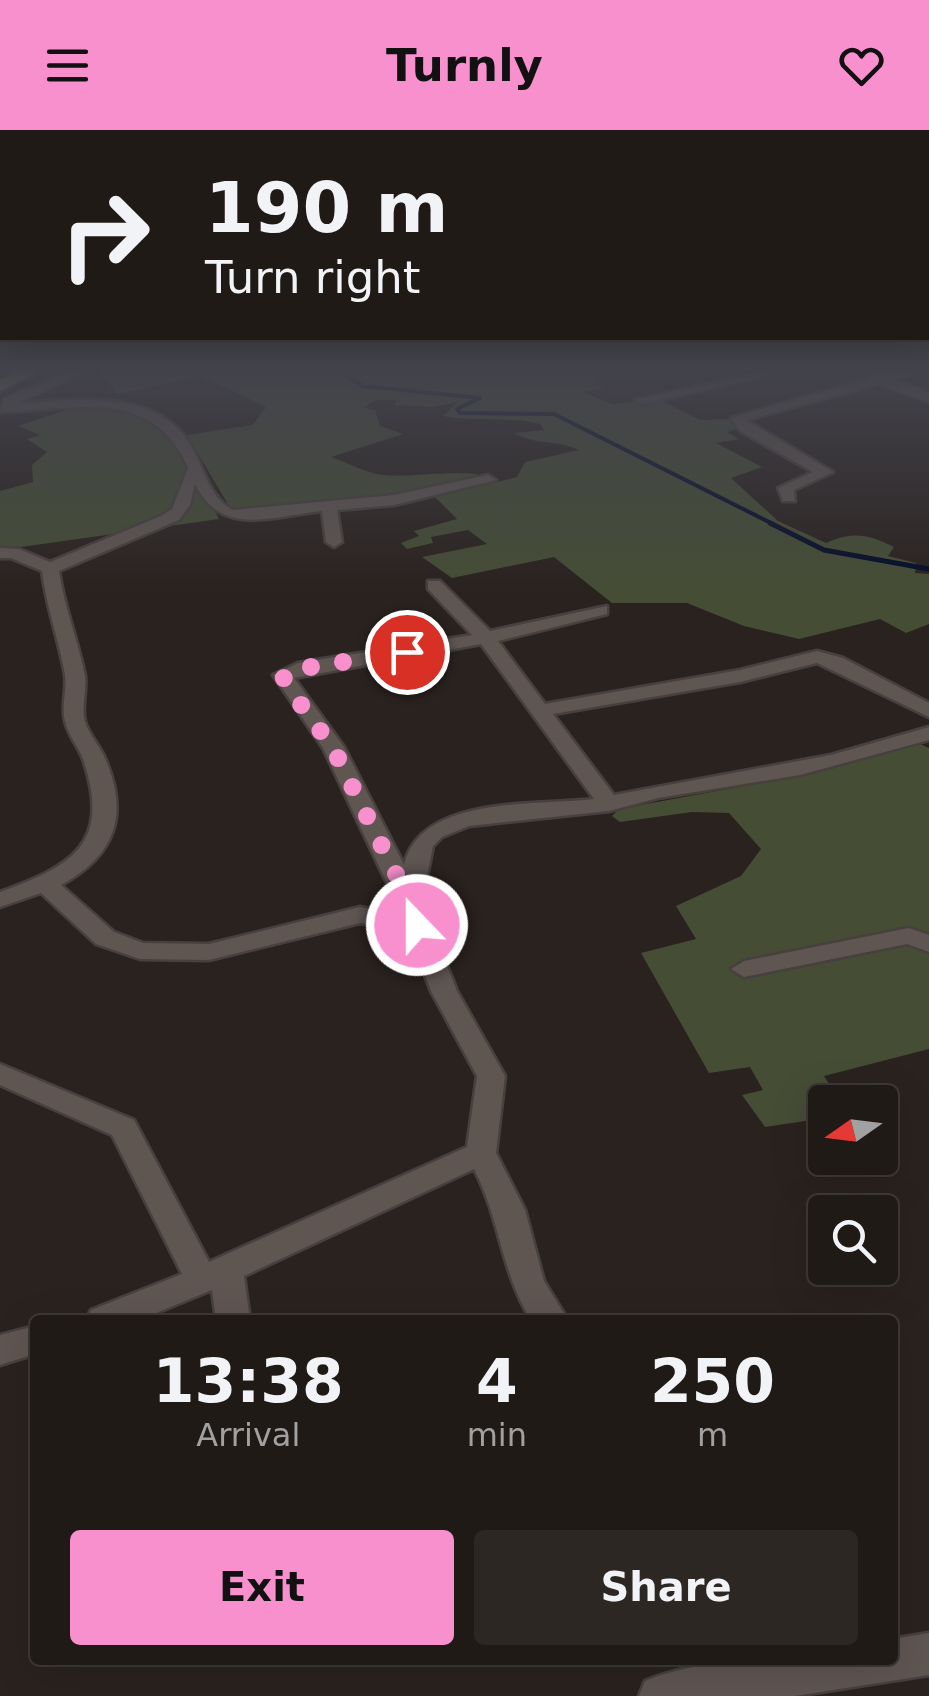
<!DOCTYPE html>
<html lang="en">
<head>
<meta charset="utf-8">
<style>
  :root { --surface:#201a17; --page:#2d2724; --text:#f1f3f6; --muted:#a2a1a1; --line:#3d3836; --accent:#f790cd }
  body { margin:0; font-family:"DejaVu Sans",sans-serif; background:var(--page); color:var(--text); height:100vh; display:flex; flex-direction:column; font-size:38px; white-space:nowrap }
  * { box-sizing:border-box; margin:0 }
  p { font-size:32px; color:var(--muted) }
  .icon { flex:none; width:55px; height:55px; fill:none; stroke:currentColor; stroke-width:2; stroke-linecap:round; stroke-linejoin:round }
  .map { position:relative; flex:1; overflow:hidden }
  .panel { position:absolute; left:30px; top:1185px; width:868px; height:350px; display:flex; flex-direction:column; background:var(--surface); border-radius:10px; box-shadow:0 10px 40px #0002,0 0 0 2px var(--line) }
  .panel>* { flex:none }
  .banner { position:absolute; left:0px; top:0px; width:930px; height:210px; box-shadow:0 10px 40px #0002,0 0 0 2px var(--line); background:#201a17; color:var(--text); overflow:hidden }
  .needle { width:65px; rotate:256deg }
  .controls { position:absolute; left:808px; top:955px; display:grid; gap:20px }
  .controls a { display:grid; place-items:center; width:90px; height:90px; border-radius:10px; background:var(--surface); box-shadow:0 10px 40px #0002,0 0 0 2px var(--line); font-size:50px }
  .pin { position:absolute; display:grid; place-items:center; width:85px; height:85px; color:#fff; margin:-42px; border:5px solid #fff; border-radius:50%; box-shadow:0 2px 10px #0007 }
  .me { position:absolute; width:110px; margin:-55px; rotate:338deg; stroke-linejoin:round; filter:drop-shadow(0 0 8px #0008) }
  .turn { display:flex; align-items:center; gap:35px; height:210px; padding:0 40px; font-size:45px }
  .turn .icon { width:130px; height:130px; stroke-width:2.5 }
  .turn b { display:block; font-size:70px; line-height:85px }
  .eta { display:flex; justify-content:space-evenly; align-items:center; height:170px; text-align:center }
  .eta b { font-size:60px; font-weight:600; line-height:70px }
  .primary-button { display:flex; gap:20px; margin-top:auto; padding:20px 40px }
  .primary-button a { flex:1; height:115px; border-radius:10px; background:var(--accent); color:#111; font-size:40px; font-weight:600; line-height:115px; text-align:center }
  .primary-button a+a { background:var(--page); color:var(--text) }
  header { display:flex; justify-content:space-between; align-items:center; height:130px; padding:0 40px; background:var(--accent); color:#111; font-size:45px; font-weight:600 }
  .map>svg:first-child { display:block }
  .green { fill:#454d35 }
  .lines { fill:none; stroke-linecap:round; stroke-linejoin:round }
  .stream-far1 { stroke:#050e29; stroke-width:4 }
  .stream { stroke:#050e29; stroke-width:5 }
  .minor-casing { stroke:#47403e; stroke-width:5 }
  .major-casing { stroke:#47403e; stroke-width:5 }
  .minor { fill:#5f5652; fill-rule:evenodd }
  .major { fill:#938557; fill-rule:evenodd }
  .route { stroke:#f790cd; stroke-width:18; stroke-dasharray:0 32.4 }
</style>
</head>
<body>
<header><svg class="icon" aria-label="menu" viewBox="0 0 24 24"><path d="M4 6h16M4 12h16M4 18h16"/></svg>Turnly<svg class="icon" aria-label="heart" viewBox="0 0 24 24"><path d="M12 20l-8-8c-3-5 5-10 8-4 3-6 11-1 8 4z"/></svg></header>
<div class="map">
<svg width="929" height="1566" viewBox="0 0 929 1566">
  <rect width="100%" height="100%" fill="#2a221f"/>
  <path class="green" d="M99 240H689C659 247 633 240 602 245L604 247 595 249 603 258 582 262 613 274 658 269 700 290 731 289 741 298 727 302 739 309 716 313 762 337 731 348 778 391 826 413C852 401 869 404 894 417L888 426 916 433 915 443 929 444V494L906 503 880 489 799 509 744 496 687 473H612L554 427 452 448 422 427 487 414 468 400 431 407 433 413 407 419 401 413 419 406 414 401 457 389 435 367 517 347 525 332 579 320C556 309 537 316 514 303L544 300 540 294C508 286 475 292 443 286L458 272 433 277 395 275 396 270H375L364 278 375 280 380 296 403 304 331 327C346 332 362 341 377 344 408 350 465 336 488 348L388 368 232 381 187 305 253 295 266 277 202 246 117 264Z
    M72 278C111 277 146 285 177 309L219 389 0 420V361L33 352 32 335 47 322 27 309 40 305 18 296Z
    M920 614 929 618V919L824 946 841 972H825V988L765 997 742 965 763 960 750 937 709 943 641 823 696 809 676 776 741 746 761 719 729 683 692 682 620 692 612 686 619 679 819 642Z"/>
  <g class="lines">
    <path class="stream-far1" d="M336 240 363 256 480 268 457 279 460 283 554 284 775 395"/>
    <path class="stream" d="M770 393 824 420 929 439"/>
    <g class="minor-casing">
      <path id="minor" d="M73 240H89L17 273C79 270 163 256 195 323 205 343 211 369 233 380L394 365 488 345 496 350 394 375 337 380 342 412 334 417 326 412 322 381C272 386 221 408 195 354L190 375 179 390 59 441C64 477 78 510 85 546 87 561 81 577 85 592 89 604 98 614 104 626 130 684 116 725 61 755L114 802 143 813 209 814 360 777 402 785 323 618 273 545 298 533 472 505 428 459V451H440L490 501 607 476V484L498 511 545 574 740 540 817 521 843 528 929 573V587L817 533 740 552 553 584 614 665 831 625 929 597V610L800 645 658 668 609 681 469 696 442 707 433 716 422 772 457 861 505 946 496 1023 525 1080 544 1151 568 1190H532L528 1185C501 1139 499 1086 474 1039L244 1146 250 1190H216L212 1160 139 1190H86L91 1180 182 1144 112 1005 0 955V934L134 990 209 1132 467 1017 477 946 431 861 408 801 360 793 209 830 140 829 96 814 41 763 0 777V762C71 736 111 715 84 632 80 618 68 606 65 591 61 576 67 561 65 545 59 510 46 476 42 441L11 428H0V418L19 419 50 432 161 386 172 379 188 338C153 255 73 280 0 282L4 269ZM481 514 594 669C536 676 420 665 404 735L344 617 294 548Z
        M771 240H794L642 274 635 270Z
        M903 240H922L893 250 929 263V272L879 254 746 290 833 342 794 360 795 371H783L778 358 813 342 740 301 731 288 868 249 869 245Z
        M909 798 929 805V822L907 814 744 847 731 839 744 831Z
        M35 1196V1224L0 1235V1205Z
        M929 1503V1545L795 1566H639L645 1551C714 1522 818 1530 892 1530V1509Z"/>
    </g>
    <g class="major-casing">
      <path id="major" d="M22 240H41L0 261V250Z"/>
    </g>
    <use href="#minor" class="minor"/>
    <use href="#major" class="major"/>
  </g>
  <linearGradient id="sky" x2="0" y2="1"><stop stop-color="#171311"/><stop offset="0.52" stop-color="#44444d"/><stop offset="1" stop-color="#44444d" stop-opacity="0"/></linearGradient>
  <rect width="929" height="459" fill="url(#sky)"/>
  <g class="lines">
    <path class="route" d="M407 522 298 539 283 545 285 553 333 618 410 772 417 795"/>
  </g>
</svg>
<div class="controls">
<a><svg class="needle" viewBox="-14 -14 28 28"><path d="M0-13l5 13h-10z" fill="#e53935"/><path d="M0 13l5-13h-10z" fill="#a2a1a1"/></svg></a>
<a><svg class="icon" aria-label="search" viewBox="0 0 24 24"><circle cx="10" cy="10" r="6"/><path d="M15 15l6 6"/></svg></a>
</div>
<div class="pin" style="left:407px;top:522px;background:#d93025"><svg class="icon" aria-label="arrive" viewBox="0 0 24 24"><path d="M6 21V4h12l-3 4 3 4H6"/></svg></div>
<svg class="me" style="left:417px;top:795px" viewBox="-20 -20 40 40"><circle r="17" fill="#f790cd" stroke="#fff" stroke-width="3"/><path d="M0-11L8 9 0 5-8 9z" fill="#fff"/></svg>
<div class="banner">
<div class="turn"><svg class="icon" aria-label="right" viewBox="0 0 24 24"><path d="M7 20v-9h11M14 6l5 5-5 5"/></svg><div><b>190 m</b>Turn right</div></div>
</div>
<section class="panel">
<div class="eta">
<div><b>13:38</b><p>Arrival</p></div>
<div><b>4</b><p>min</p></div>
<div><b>250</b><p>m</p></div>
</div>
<div class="primary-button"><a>Exit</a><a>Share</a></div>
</section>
</div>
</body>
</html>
